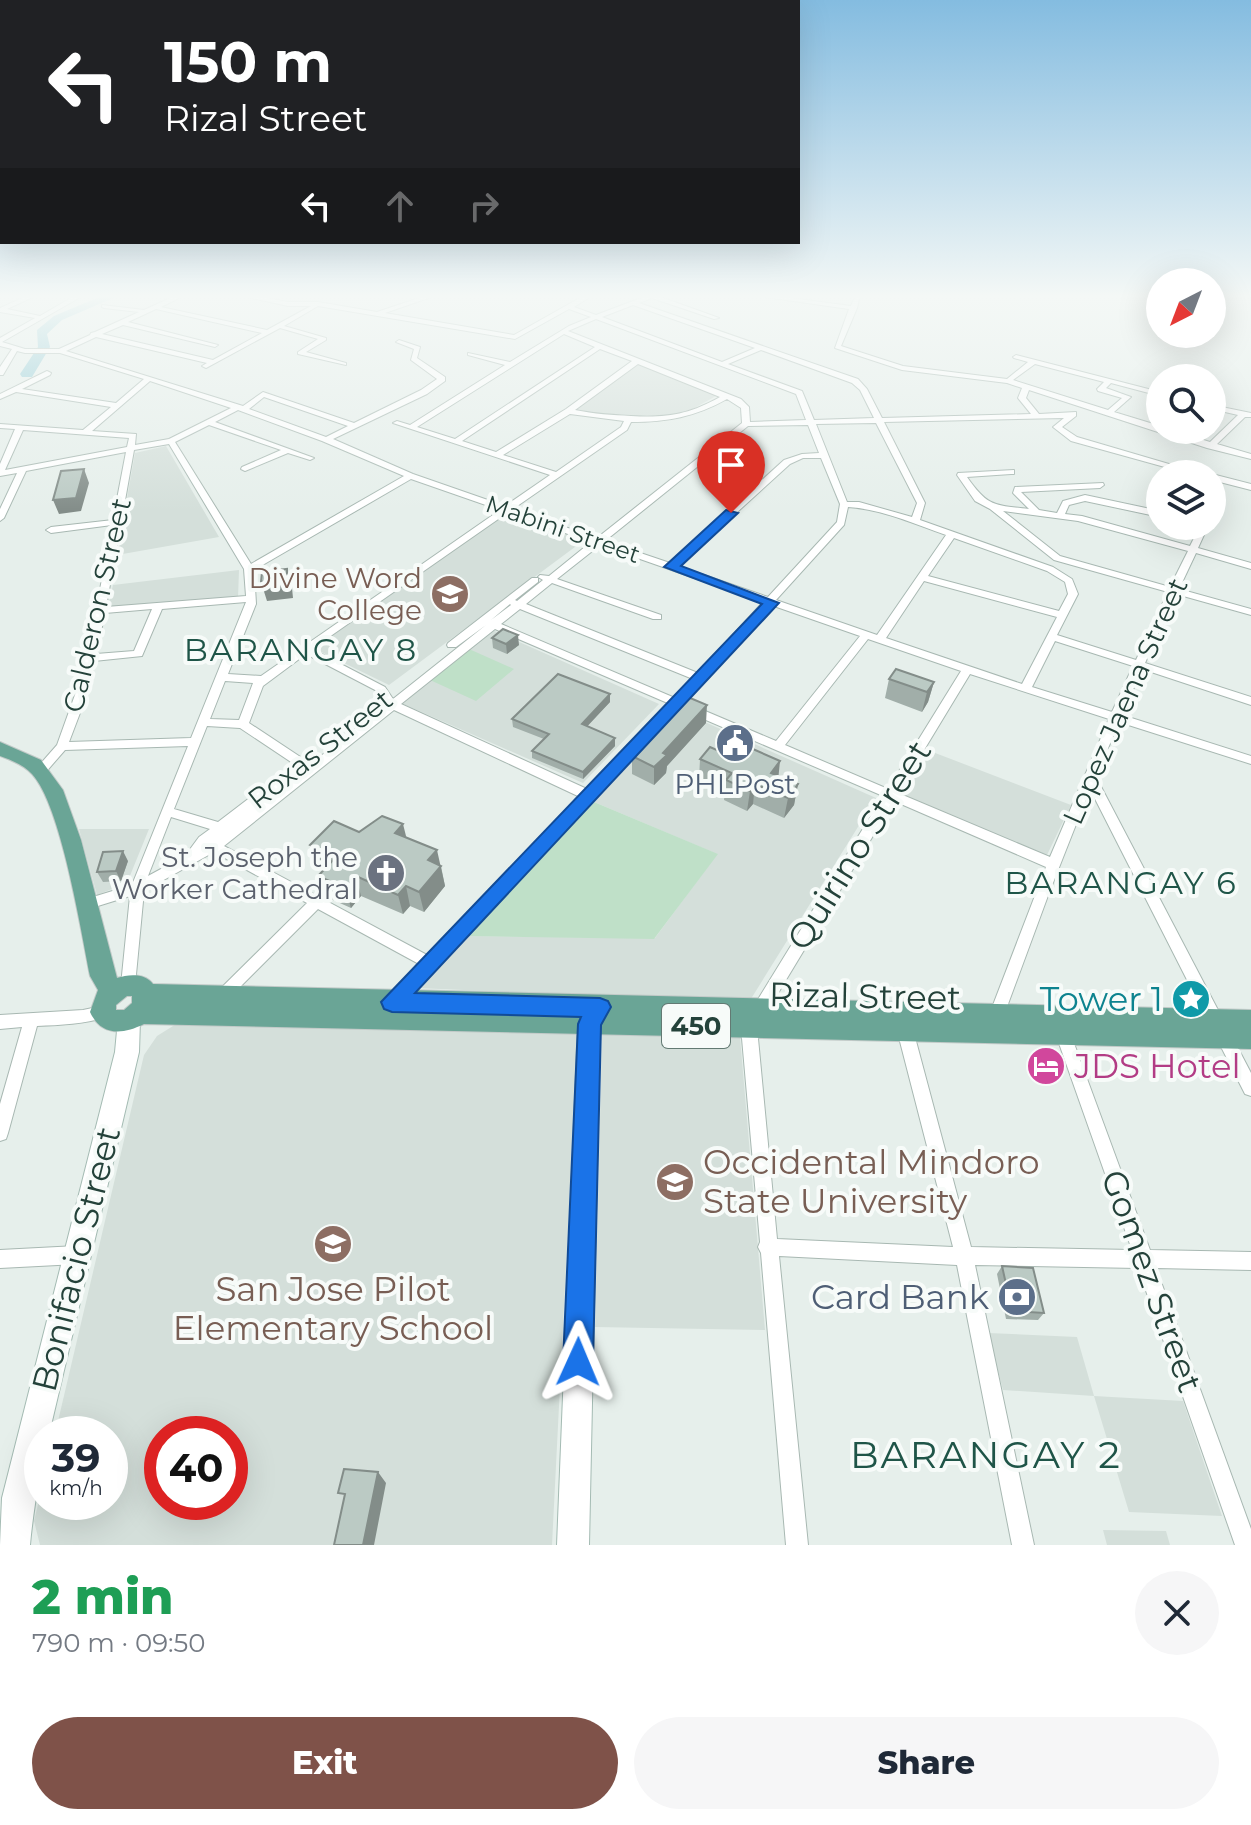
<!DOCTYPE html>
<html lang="en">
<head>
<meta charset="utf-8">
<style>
  :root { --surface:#fff; --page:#f6f6f7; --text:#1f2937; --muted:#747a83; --accent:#7f5249 }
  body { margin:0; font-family:Montserrat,sans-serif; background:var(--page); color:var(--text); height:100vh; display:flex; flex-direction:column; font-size:30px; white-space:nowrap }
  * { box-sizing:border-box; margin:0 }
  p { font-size:26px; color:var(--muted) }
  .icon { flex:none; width:44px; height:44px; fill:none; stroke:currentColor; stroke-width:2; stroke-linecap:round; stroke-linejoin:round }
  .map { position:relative; height:1545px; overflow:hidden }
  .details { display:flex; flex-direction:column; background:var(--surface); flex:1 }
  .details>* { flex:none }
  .guide { position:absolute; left:0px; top:0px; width:800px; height:244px; box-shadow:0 8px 32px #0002; background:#202124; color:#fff; overflow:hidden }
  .needle { width:52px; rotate:222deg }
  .fabs { position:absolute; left:1146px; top:268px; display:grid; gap:16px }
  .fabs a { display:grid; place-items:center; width:80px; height:80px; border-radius:50%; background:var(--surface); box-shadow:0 8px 32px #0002; font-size:40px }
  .speed { position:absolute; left:24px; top:1416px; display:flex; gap:16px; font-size:40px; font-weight:700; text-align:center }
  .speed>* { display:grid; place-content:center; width:104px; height:104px; border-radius:50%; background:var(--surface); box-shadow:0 8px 32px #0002; line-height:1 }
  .speed small { font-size:20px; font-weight:400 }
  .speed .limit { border:12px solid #d22; background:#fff; color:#111 }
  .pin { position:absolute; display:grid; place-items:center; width:68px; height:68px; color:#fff; margin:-82px -34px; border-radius:50% 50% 50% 0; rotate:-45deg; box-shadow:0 0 8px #0007 }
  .pin .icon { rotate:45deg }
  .me { position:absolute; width:88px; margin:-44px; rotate:1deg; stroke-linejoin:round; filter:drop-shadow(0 0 6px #0008) }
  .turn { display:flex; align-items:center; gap:28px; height:168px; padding:0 32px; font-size:36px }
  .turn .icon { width:104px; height:104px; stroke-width:2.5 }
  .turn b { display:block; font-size:56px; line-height:68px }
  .lanes { display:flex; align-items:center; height:76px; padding:0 32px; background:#0003; justify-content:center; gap:40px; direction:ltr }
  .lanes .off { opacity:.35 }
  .round { display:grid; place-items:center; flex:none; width:84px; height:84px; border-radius:42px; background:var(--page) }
  .headline { display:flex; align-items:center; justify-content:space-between; height:136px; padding:0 32px }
  h1 { font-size:48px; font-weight:800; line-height:60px; color:#1e9e55 }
  .action { display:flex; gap:16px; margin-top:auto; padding:16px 32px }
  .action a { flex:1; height:92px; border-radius:48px; background:var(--accent); color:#fff; font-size:32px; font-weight:800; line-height:92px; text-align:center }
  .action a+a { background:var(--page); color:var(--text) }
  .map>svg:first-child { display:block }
  .built { fill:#d4dfda; fill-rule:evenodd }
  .green { fill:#bfe0c8 }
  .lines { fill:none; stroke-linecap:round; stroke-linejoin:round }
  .river { fill:#8ec9d4; fill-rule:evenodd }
  .street-casing { stroke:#a8b8b2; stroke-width:2 }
  .secondary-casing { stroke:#a4bbb3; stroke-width:2 }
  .primary-casing { stroke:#c2cac8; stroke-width:2 }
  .street { fill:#fff; fill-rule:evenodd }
  .secondary { fill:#fff; fill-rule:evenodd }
  .primary { fill:#6aa596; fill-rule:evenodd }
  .wall { fill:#a1aea9 }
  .shaded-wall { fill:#838d89 }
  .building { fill:#bbcac4; stroke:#838d89; stroke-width:2 }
  .route { fill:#1a73e8; stroke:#114b97; stroke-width:2 }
  .labels { text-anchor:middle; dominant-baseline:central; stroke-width:8; stroke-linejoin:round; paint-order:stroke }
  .far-street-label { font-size:24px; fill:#24423a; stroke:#f7fbf9 }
  .shield { fill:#f7fbf9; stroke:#637a73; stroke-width:2 }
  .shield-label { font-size:26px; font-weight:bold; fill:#24423a }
  .education-label { font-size:28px; fill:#785e54; stroke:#f7fbf9; text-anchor:end }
  .street-label { font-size:28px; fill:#24423a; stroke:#f7fbf9 }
  .service-label { font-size:28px; fill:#4e5e75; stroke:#f7fbf9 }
  .worship-label { font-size:28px; fill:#5b616d; stroke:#f7fbf9; text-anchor:end }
  .quarter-label { font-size:32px; letter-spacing:2px; fill:#1f5548; stroke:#f7fbf9 }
  .near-street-label { font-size:34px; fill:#24423a; stroke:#f7fbf9 }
  .near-culture-label { font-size:34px; fill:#0d838f; stroke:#f7fbf9; text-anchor:end }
  .near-hotel-label { font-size:34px; fill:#b23c85; stroke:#f7fbf9; text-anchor:start }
  .near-education-label { font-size:34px; fill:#785e54; stroke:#f7fbf9; text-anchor:start }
  .near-service-label { font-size:34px; fill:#4e5e75; stroke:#f7fbf9; text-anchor:end }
  .near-quarter-label { font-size:38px; letter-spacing:2px; fill:#1f5548; stroke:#f7fbf9 }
</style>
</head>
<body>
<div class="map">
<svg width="1251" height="1545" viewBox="0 0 1251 1545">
  <rect width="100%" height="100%" fill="#e6efeb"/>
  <path class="built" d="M638 364 718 395 687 412 670 415H603L575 410Z
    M166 446 219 537 117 555 135 453Z
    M506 513 583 541 389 685 313 648Z
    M239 570 238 598 108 607 113 585Z
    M488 628 659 704 583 783 401 703Z
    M680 711 876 798 749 1002 417 988 466 936 655 938 717 854 594 802Z
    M930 751 1071 805 1047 855 902 795Z
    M79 829H149L127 883 97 895Z
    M181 1021 578 1028 552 1545H40L34 1521 42 1488V1502H110V1434H55L144 1055 157 1036ZM162 1434H230V1502H162Z
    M602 1033 740 1037 765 1330 595 1327Z
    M988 1333 1077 1337 1094 1396 1183 1401 1222 1516 1129 1512 1094 1396 1003 1390Z
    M1103 1530 1166 1531 1170 1545H1107Z"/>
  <path class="green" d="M469 649 514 669 476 701 430 680Z
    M594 802 718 854 654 939 466 936Z"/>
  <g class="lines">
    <path class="river" d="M104 295H120L62 320 47 334 50 347 32 377H22L20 374 38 347 37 330 54 316Z"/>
    <g class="street-casing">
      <path id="street" d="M29 295H37L7 309 40 316 76 295H84L2 342 25 349H59L90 335 91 333 95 332 139 312 104 308 102 307V305L144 310 177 295H185L161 307 267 330 311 306H288L238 295H251L288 302H318L377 312 428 295H437L385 313 514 335 585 295H593L574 307 596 315 649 295H655L719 318 714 319 652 298 639 303 858 379 867 389 882 418 1031 414 1018 398 1022 388 1007 383 902 370 835 348 849 309 765 297 768 295 851 306 855 297 853 295H860L857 308 841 346 903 366 1007 379 1028 362 1014 358 1013 357 1016 355 1160 392V396L1111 383 1106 388 1131 397 1114 412 1160 426V430H1171L1210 442 1238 415 1212 409V405L1251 413V417H1245L1217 444 1251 454V459L1207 448 1029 390 1026 398 1039 414 1076 412V416L1062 427 1077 437 1203 474H1190L1071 441 1053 427 1064 418 884 422 925 503 920 520 1053 567 1072 579 1078 594 1057 635 1136 660 1168 592 1054 560 990 509 975 501 957 475 958 473 1014 470V474H1011L967 477C988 507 994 505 1029 509L1013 493 1015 487 1103 483 1104 485 1100 488 1021 492 1039 510 1057 513 1063 501 1085 495 1160 511V517L1085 501 1069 505 1065 514 1082 516 1190 546 1199 528 1196 526H1208L1198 548 1251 563V569L1196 553 1179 589 1251 609V615L1176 594 1145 663 1251 697V705L1142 669 1122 715 1251 756V764L1119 722 1096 777 1251 1073V1096L1245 1094 1090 789 1049 893 1001 1023 996 1025 991 1023 988 1018 1046 867 894 801 757 1028 777 1239 953 1247 896 1026 899 1021 904 1019 909 1021 912 1026 971 1247 1132 1250 1055 1032 1058 1027 1063 1025 1068 1027 1150 1250 1251 1252V1270L1156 1268 1251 1529V1545H1235L1138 1268 975 1265 1034 1545H1012L957 1265 779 1256 808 1545H786L761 1253 758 1247 760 1242 741 1027 883 796 678 708 670 709V704L495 629 401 704 587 789 646 728H654L656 731 398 1005 393 1007 388 1005 386 1001 419 964 318 909 227 1000 222 1002 217 1000 215 996 217 992 307 903 214 852 144 891 135 985 133 989 128 991 123 989 121 985 130 896 85 910 80 909 78 905 80 901 132 885 188 746 65 750 45 773 41 774 35 770 57 745 76 692 99 595 112 525 51 533 46 530 51 527 113 520 126 452 26 471 4 518 0 521V509L17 473 0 476V464L15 429 0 428V424L83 430 111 407 16 392 0 399V394L47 371 51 373 50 375 22 389 116 403 144 379 60 353H25L17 351 3 375H0V367L12 349 0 346V338L35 318 0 312V308ZM633 305 755 348 722 362 602 317ZM318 306 515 339 569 309 591 317 569 326 510 362 468 353V355L505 365 410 425 397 421 393 423 550 475 505 506 413 474 333 439 427 394 445 381V377L417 358 420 347 399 340 396 342 414 349 411 360 437 379 421 390 354 423 263 392 243 406 66 351 96 337 207 363 202 366 206 368 280 328 318 339 298 352V354L346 365V363L306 352 326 340V338L284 326ZM156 309 262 333 213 360 102 334 123 325 215 347 218 345 128 322ZM596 319 796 394 806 420 750 422 749 407 741 399 568 331ZM564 334 595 347 455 439 417 427ZM600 349 632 361 566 409 496 452 462 441ZM761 350 852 383 860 390 874 418 814 420 802 391 728 364ZM638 364 720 397C688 415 666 418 631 416 613 415 594 414 575 410ZM1035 364 1104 382 1097 389 1098 391 1122 398 1108 410 1013 380ZM150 381 231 408 169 439 135 445 136 434 92 431ZM264 397 348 426 326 437 249 409ZM727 399 741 408 742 423 597 538 513 509 627 430 631 422C667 422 695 417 727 399ZM238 410 322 441 404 476 251 564 175 442 209 425 281 450 242 467 241 469 245 471 288 453 310 460 314 458 215 422ZM570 414 624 421 621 427 556 472 503 455ZM876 423 917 503 912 517 859 502H847L816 424ZM808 425 819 453 802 454 784 460 670 563 605 541 748 426ZM23 430 129 438 127 447 5 470ZM169 444 244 569 246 596 106 607 134 450ZM803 458H821L840 504 837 522 768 597 678 566 790 464ZM411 479 500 510 261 676 228 674 256 604 254 570ZM848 507C881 509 915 524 946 535L877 635 776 600 844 525ZM1003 511 1078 521 1188 551 1170 587 1060 556ZM507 513 591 542 549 576 540 575 538 577 543 580 517 601 515 600 538 582V578H532L448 643 447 645 448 647H456L486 625 393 699 385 687 312 649ZM954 538 1047 571 1065 582 1068 594 1059 611 928 576ZM600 545 763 602 698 673 526 604 552 583 653 619H661V615L557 579ZM924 581 1057 617 1022 684 886 638ZM246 602 191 738 69 742 88 692 94 661 142 656 162 609ZM510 604 511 605 491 620ZM771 605 860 636 776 741 684 702ZM152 609 134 651 96 654 105 613ZM520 609 693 679 675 698 501 624ZM868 639 961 671 888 789 785 745ZM1055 641 1133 666 1112 712 1032 687ZM306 654 377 691 386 704 311 764 249 723 263 686ZM970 674 1109 719 1050 857 898 793ZM225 681 253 683 239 720 210 719ZM394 710 580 797 427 955 224 846ZM207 726 240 728 294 764 218 822 174 809ZM171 817 210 829 199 837 185 856 148 876Z
        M1212 474 1251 484V490L1212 480Z
        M102 1006 107 1007 109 1012 107 1017C84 1024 61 1025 37 1026L8 1133 6 1139 0 1141V1104L22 1027 0 1029V1015L83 1010Z
        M77 1246 83 1249 86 1255 83 1261 77 1264 0 1268V1250Z"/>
    </g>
    <g class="secondary-casing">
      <path id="secondary" d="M595 1004 603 1007 606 1014 600 1025 589 1545H557L578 1024 587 1007Z
        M129 1010 137 1013 140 1020 139 1052 49 1434H42C42 1471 33 1508 30 1545H0L2 1498 115 1052 118 1020 121 1013Z"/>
    </g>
    <g class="primary-casing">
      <path id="primary" d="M0 742 41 760 63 790 81 840 117 978C129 974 145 973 153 984L1251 1010V1049L144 1024C122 1035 101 1036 90 1012L98 990 90 976C81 931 61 805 32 774 24 765 11 760 0 756ZM127 996H132V1003L124 1010H116V1005Z"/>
    </g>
    <use href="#street" class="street"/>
    <use href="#secondary" class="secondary"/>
    <use href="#primary" class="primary"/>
  </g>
  <path class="wall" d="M492 638 519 645 507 654 493 648Z
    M889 679 934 682 928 702 922 712 885 698Z
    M610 694V702L587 726 615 738V746L583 779 532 758V751L544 739 513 727 512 719Z
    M706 723 667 766 666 773 654 785 632 774V756L640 749V741Z
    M700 759 778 776 798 784 794 805 784 818 753 804 747 811 724 800 725 791 699 779Z
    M359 832 441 866 445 886 424 912 410 906 403 914 361 896 351 908 324 896 318 876 324 869 316 866 310 845Z
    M128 861 121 881 103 882 97 872Z
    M1002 1266 1044 1313 1038 1320 1006 1319 997 1274Z"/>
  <path class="shaded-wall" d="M84 469 89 483 81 511 59 514 53 500Z
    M287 569 292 588 293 598 267 601 261 582Z
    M518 635 519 645 507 654 506 644Z
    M934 682 928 702 922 712 927 692Z
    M610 694V702L582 732V724Z
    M707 705 706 723 667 766 666 773 654 785V767L663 753Z
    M615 738V746L583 779V772Z
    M780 761 778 781 771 773Z
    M755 784 753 804 747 811 750 791Z
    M798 784 794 805 784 818 788 798Z
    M403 824 408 844 395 833Z
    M437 850 445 886 424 912 419 892 428 860Z
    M123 851 128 861 121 881 116 871Z
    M356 876 361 896 351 908 345 888Z
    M406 886 410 906 403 914 398 895Z
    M378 1472 386 1483 374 1545H363Z"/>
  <path class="building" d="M84 469 76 498 53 500 61 471Z
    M287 569V578L261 582 262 572Z
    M503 629 518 635 506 644 492 638Z
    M896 669 934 682 927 692 889 679Z
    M558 674 610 694 582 724 615 738 583 772 532 751 549 734 512 719Z
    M683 695 707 705 663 753 667 755 654 767 632 756 645 744 640 741Z
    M746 746 780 761 771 773 798 784 788 798 755 784 750 791 726 780 732 773 700 759 710 747 735 758Z
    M382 816 403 824 395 833 437 850 428 860 441 866 419 892 406 886 398 895 356 876 345 888 318 876 336 857 310 845 334 821 359 832Z
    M123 851 116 871 97 872 103 852Z
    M1002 1266 1033 1268 1044 1313 1012 1311Z
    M344 1469 378 1472 363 1545H334L345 1494 338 1493Z"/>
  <linearGradient id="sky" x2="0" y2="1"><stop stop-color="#84bce0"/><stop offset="0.58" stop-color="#f4f8f6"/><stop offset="1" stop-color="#f4f8f6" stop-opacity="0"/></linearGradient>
  <rect width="1251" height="511" fill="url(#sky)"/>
  <path class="route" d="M726 510 738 513 681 566 779 603 415 993 600 998 608 1001 611 1007 601 1025 593 1362 588 1372 578 1376 568 1372 563 1362 578 1024 581 1017 392 1012 384 1009 381 1002 762 604 664 567Z"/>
  <defs>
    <g id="university-disc" transform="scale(2)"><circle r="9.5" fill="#8d6e63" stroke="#f7fbf9"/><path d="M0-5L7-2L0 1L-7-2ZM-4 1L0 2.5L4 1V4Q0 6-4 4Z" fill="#fff"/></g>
    <g id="civic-disc" transform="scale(2)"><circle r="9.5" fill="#5c6f8a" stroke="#f7fbf9"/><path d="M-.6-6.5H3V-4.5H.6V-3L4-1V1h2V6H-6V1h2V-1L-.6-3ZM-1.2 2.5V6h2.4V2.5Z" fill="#fff"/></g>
    <g id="church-disc" transform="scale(2)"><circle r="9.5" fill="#6b7280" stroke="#f7fbf9"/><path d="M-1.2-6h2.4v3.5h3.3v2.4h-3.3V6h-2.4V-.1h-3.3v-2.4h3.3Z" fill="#fff"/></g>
    <g id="sight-disc" transform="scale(2)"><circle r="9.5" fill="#0f9aa8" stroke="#f7fbf9"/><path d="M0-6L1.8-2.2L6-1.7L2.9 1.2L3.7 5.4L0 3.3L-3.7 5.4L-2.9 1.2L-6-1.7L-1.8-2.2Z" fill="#fff"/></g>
    <g id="hotel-disc" transform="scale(2)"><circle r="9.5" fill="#d1479c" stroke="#f7fbf9"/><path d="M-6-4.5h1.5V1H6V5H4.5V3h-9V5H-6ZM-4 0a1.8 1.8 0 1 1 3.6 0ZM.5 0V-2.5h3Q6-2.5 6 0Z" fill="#fff"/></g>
    <g id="school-disc" transform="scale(2)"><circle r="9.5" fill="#8d6e63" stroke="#f7fbf9"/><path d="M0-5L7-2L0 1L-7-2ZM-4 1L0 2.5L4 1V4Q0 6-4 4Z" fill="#fff"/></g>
    <g id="bank-disc" transform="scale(2)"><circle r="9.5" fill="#5c6f8a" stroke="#f7fbf9"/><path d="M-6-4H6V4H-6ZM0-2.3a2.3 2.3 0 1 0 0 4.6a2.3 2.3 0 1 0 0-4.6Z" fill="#fff"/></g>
  </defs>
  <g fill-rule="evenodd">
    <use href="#university-disc" x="450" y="594"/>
    <use href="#civic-disc" x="735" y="743"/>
    <use href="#church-disc" x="386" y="873"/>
    <use href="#sight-disc" x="1191" y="999"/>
    <use href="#hotel-disc" x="1046" y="1066"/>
    <use href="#university-disc" x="675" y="1182"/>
    <use href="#school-disc" x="333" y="1244"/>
    <use href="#bank-disc" x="1017" y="1297"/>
  </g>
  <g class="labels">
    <g class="far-street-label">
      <text transform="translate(563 529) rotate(19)">Mabini Street</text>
    </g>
    <rect class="shield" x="662" y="1004" width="68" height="44" rx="6"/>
    <g class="shield-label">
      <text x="696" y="1026">450</text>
    </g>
    <g class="education-label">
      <text x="422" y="578">Divine Word<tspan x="422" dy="32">College</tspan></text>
    </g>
    <g class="street-label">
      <text transform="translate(97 605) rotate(-77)">Calderon Street</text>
      <text transform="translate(1125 701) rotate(-66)">Lopez Jaena Street</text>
      <text transform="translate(320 749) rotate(-38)">Roxas Street</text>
    </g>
    <g class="service-label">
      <text x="735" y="784">PHLPost</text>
    </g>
    <g class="worship-label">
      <text x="358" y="857">St. Joseph the<tspan x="358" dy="32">Worker Cathedral</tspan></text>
    </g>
    <g class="quarter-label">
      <text x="301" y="649">BARANGAY 8</text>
      <text x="1121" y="882">BARANGAY 6</text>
    </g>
    <g class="near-street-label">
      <text transform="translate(859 845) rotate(-58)">Quirino Street</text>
      <text transform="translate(865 996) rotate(1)">Rizal Street</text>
      <text transform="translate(76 1259) rotate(-76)">Bonifacio Street</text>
      <text transform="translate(1152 1281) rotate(70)">Gomez Street</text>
    </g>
    <g class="near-culture-label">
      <text x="1163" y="999">Tower 1</text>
    </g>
    <g class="near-hotel-label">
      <text x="1074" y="1066">JDS Hotel</text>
    </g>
    <g class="near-education-label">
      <text x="703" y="1162">Occidental Mindoro<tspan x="703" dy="39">State University</tspan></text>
      <text x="333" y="1289" text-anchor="middle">San Jose Pilot<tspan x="333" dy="39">Elementary School</tspan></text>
    </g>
    <g class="near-service-label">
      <text x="989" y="1297">Card Bank</text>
    </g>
    <g class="near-quarter-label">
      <text x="986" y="1454">BARANGAY 2</text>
    </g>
  </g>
</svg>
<div class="fabs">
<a><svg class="needle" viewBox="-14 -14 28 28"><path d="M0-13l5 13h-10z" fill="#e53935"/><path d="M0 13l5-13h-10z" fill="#747a83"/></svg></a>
<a><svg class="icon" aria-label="search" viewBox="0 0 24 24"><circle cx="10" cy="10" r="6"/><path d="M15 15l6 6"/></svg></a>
<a><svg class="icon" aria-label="layers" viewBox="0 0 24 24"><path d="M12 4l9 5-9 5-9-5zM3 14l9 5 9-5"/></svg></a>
</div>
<div class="speed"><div>39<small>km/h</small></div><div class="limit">40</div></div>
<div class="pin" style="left:731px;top:513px;background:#d93025"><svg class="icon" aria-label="arrive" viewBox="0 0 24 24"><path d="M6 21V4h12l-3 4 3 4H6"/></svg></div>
<svg class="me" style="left:578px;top:1362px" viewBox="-20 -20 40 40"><path d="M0-17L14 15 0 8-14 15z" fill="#1a73e8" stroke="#fff" stroke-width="4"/></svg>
<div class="guide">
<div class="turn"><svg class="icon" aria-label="left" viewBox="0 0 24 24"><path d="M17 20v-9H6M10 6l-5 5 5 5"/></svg><div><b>150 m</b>Rizal Street</div></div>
<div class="lanes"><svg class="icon" aria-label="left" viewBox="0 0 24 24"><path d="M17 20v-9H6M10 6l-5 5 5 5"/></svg><svg class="icon off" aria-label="ahead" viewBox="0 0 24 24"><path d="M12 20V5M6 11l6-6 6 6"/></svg><svg class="icon off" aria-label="right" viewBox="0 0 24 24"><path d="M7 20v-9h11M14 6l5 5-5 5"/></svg></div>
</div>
</div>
<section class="details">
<div class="headline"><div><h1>2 min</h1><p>790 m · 09:50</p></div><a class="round"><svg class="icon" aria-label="close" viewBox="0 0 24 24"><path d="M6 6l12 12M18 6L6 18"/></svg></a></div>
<div class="action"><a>Exit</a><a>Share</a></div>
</section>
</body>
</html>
